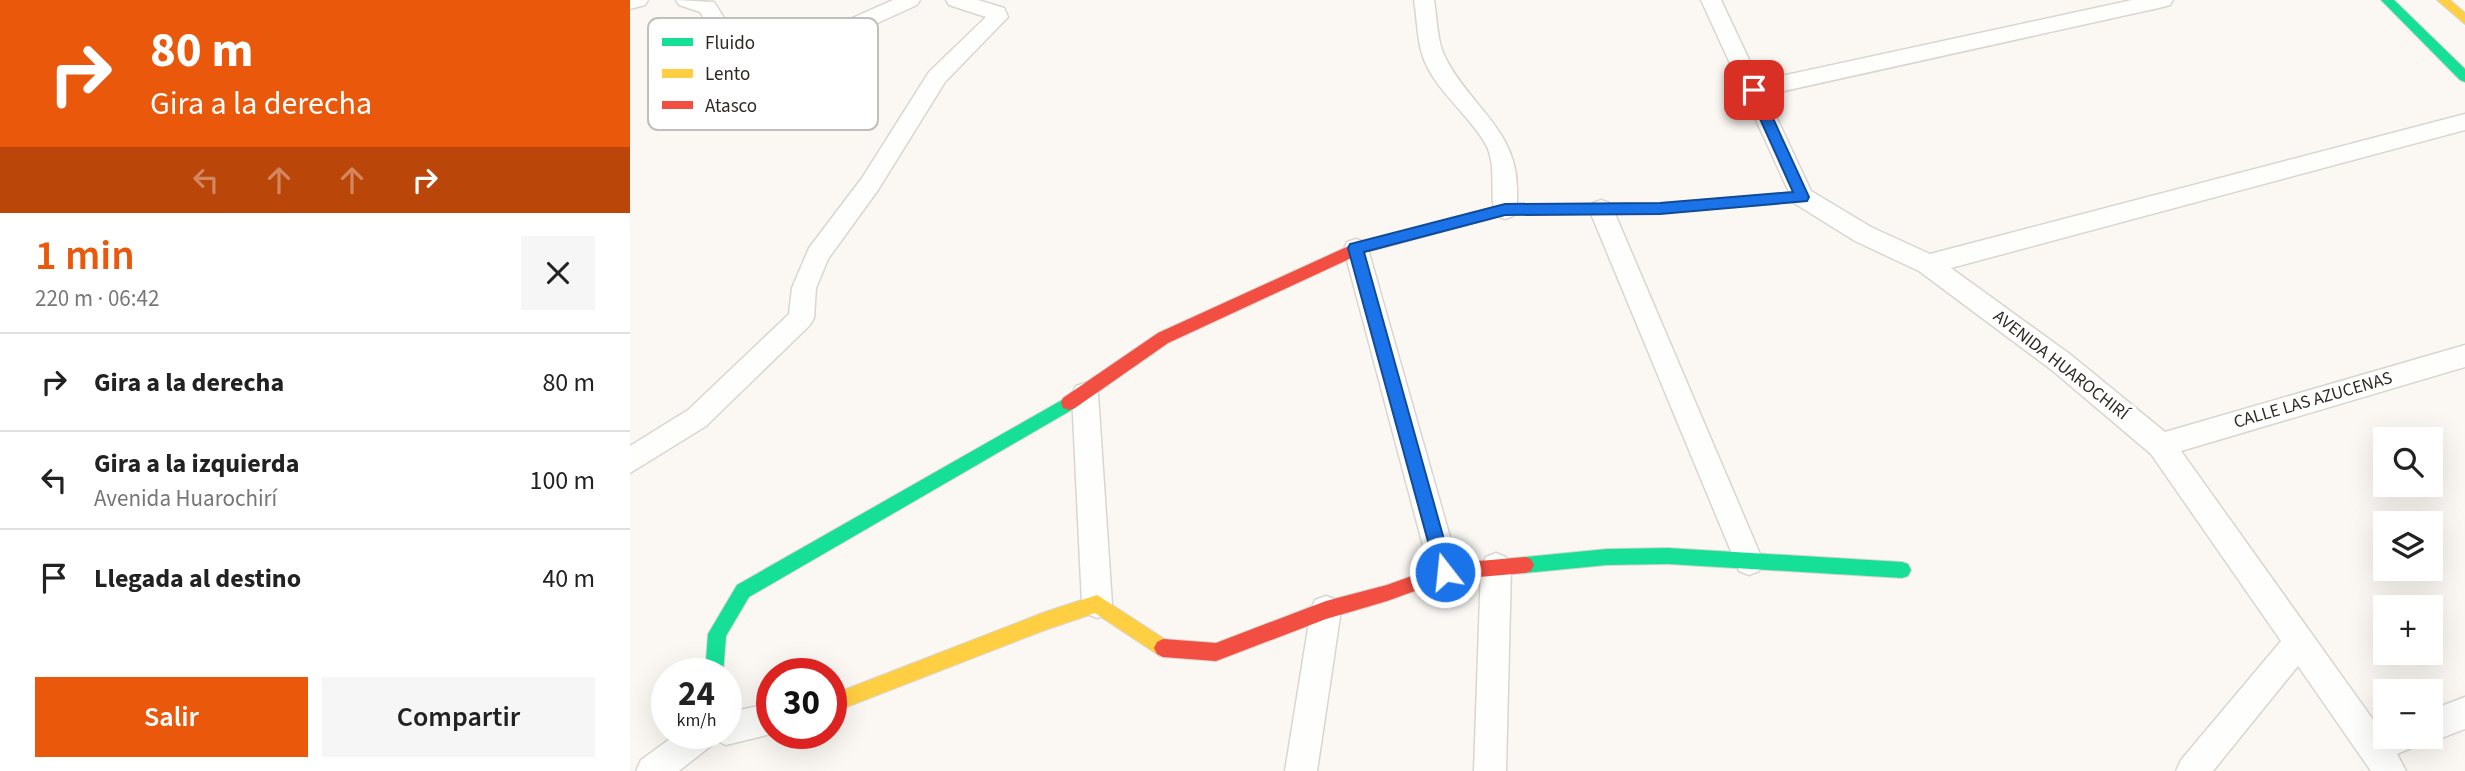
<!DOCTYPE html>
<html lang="es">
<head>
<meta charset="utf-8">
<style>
  :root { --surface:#fff; --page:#f6f6f6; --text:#222; --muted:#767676; --line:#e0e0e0; --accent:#ea580c }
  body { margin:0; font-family:"Source Sans 3",sans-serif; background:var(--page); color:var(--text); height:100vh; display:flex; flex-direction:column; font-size:26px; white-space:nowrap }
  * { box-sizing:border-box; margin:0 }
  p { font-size:23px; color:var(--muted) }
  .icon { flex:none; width:38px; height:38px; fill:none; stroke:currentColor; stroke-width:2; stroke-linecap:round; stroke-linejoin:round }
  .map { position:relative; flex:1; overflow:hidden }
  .side { display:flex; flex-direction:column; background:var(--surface); width:630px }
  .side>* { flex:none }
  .guide { background:#ea580c; color:#fff; overflow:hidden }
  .fabs { position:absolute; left:1743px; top:427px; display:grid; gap:14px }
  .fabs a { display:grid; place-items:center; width:70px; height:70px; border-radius:0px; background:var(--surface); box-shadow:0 7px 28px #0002; font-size:35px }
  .speed { position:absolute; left:21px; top:658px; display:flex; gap:14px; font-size:35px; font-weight:700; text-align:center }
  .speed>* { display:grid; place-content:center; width:91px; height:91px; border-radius:50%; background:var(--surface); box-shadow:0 7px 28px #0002; line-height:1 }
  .speed small { font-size:18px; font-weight:400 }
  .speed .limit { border:10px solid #d22; background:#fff; color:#111 }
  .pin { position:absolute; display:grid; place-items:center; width:60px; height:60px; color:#fff; margin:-30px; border-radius:14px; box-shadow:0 4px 10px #0006 }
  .me { position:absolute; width:77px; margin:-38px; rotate:344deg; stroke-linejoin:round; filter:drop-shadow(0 0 5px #0008) }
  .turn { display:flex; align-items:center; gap:24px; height:147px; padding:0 35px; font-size:32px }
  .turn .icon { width:91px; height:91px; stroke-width:2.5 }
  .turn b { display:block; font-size:49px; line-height:60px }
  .lanes { display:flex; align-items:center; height:66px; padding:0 35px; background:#0003; justify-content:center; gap:35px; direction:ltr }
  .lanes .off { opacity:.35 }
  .round { display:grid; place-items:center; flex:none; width:74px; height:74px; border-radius:0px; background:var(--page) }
  .headline { display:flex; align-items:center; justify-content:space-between; height:119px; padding:0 35px }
  h1 { font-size:42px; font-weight:600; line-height:52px; color:var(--accent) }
  .button { display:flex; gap:14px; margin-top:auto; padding:14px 35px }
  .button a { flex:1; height:80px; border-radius:0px; background:var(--accent); color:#fff; font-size:28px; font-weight:600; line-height:80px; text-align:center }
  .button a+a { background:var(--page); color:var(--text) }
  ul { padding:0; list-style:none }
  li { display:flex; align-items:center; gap:21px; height:98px; padding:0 35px; border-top:2px solid var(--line) }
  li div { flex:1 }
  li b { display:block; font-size:26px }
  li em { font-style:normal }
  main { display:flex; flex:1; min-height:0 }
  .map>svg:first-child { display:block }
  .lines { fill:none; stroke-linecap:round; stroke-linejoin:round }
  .street-casing { stroke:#dad5d0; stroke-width:3 }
  .fast-casing { stroke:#dad5d0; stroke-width:2 }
  .slow-casing { stroke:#dad5d0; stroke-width:2 }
  .jam-casing { stroke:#dad5d0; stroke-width:2 }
  .street { fill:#fefefd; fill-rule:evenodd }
  .fast { fill:#16e098; fill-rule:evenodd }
  .slow { fill:#ffcf43; fill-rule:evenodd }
  .jam { fill:#f24e42; fill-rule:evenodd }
  .route { fill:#1a73e8; stroke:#114b97; stroke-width:2 }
  .labels { text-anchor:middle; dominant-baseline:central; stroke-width:7; stroke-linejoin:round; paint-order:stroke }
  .street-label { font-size:18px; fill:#2f2923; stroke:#fff }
  .key { fill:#fff; stroke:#c1bfbd; stroke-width:2 }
  .key-label { font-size:19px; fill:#2f2923 }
</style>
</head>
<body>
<main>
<section class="side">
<div class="guide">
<div class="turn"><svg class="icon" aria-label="right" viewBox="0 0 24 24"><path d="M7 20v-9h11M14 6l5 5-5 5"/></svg><div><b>80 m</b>Gira a la derecha</div></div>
<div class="lanes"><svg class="icon off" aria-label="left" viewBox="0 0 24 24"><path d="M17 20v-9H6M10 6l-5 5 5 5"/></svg><svg class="icon off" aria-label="ahead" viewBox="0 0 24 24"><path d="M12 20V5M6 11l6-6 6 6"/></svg><svg class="icon off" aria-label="ahead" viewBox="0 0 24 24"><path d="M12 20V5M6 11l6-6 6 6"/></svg><svg class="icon" aria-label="right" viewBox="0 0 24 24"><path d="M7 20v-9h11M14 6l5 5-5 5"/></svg></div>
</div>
<div class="headline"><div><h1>1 min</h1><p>220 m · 06:42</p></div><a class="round"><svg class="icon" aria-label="close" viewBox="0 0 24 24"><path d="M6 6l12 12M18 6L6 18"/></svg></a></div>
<ul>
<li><svg class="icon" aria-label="right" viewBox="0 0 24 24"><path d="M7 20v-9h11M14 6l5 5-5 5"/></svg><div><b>Gira a la derecha</b></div><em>80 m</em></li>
<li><svg class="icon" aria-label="left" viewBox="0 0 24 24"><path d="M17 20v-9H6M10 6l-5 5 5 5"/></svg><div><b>Gira a la izquierda</b><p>Avenida Huarochirí</p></div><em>100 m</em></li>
<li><svg class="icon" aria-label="arrive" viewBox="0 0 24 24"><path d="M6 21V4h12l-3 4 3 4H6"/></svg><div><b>Llegada al destino</b></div><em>40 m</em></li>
</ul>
<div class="button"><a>Salir</a><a>Compartir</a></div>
</section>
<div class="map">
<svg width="1835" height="771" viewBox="0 0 1835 771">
  <rect width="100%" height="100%" fill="#fbf8f4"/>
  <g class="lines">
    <g class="street-casing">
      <path id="street" d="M0 0H18L15 5 0 9Z
        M46 0 84 2 96 21 127 30 142 40 152 41 202 27 263 0H290L287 5 217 37 152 55 131 52 113 40 82 31 70 12 49 5Z
        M316 0H348L374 8 378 17 315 82 248 190 198 259 186 288 184 318 180 325 76 426 0 473V446L58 410 159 314 162 288 179 248 232 178 299 72 356 17 319 5Z
        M784 0H804C807 18 807 43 816 59 840 106 888 131 887 190 887 199 888 208 883 216L875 219 867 216C857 199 869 167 855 143 837 112 803 89 792 54 787 37 787 17 784 0Z
        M1071 0H1091L1129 81 1502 0H1543L1540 5 1533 7 1136 95 1181 191 1241 227 1300 254 1835 114V130L1321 268 1441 355 1535 432 1835 345V367L1551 451 1749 728 1755 726V737H1786L1781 748 1767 754 1776 771H1741L1668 666 1583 771H1546L1551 760 1651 641 1521 454 1423 371 1289 271 1225 241 1164 203Z
        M971 200 979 203 983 209 1133 561 1129 571 1119 575 1109 571 1105 561 959 209 963 203Z
        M726 239 735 242 738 249 830 572 825 582 815 586 805 582 800 572 714 249 717 242Z
        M455 383 464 386 468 394 482 604 477 614 467 618 457 614 452 604 442 394 446 386Z
        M866 553 876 557 881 567 876 771H844L851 567 856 557Z
        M696 596 707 600 711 610 687 771H655L681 610 685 600Z
        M1835 697V729L1801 742 1790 737H1801V710Z
        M142 703V733H145L96 745 87 741 49 771H6L11 760 48 733H96V713Z"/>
    </g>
    <g class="fast-casing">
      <path id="fast" d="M1751 0H1764L1835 69V82L1830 80Z
        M1172 192 1179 197 1172 202 1030 213 875 215 858 219 851 214 853 210 875 205 1030 203Z
        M439 396 445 398 447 403 445 408 119 597 96 636 93 674H75L78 634 107 585Z
        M1038 548 1272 562 1278 564 1281 570 1278 576 1272 578 1038 564 977 565 895 573 889 571 886 565 889 559 895 557 977 549Z"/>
    </g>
    <g class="slow-casing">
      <path id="slow" d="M1807 0H1820L1835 13V24Z
        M467 595 539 642 542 648 539 654 533 657 527 654 465 613 415 630 201 713V695L415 612Z"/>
    </g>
    <g class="jam-casing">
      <path id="jam" d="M858 209 865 214 863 218 730 254 538 343 445 408 439 410 433 408 431 403 433 398 528 333 721 245Z
        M895 557 901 559 904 565 901 571 895 573 815 580 757 601 696 619 586 661 533 657 527 654 524 648 527 642 533 639 586 643 696 601 757 585 815 564Z"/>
    </g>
    <use href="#street" class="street"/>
    <use href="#fast" class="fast"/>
    <use href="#slow" class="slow"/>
    <use href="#jam" class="jam"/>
  </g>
  <path class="route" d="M1124 85 1130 90 1179 197 1177 201 1030 214 875 215 734 252 823 572 821 578 815 580 808 578 718 248 720 244 875 204 1030 203 1163 192 1117 90Z"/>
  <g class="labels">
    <g class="street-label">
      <text transform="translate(1431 365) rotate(38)">AVENIDA HUAROCHIRÍ</text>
      <text transform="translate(1683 400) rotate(-16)">CALLE LAS AZUCENAS</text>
    </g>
  </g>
  <rect x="18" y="18" width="230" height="112" rx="10" class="key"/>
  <rect x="32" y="38" width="31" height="8" fill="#16e098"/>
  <rect x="32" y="69" width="31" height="9" fill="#ffcf43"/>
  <rect x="32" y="101" width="31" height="8" fill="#f24e42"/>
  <g class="key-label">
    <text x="75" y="49">Fluido</text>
    <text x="75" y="80">Lento</text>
    <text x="75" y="112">Atasco</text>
  </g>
</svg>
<div class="fabs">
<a><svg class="icon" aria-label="search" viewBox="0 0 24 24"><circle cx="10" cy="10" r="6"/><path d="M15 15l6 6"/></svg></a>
<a><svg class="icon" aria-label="layers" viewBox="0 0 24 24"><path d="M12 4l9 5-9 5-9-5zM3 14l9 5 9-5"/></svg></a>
<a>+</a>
<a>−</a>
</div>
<div class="speed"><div>24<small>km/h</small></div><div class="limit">30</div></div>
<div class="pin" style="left:1124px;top:90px;background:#d93025"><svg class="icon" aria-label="arrive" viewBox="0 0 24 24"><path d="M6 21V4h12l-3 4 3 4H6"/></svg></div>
<svg class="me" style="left:815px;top:572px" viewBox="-20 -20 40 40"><circle r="17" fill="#1a73e8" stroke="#fff" stroke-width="3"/><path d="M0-11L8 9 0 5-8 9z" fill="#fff"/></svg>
</div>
</main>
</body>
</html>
